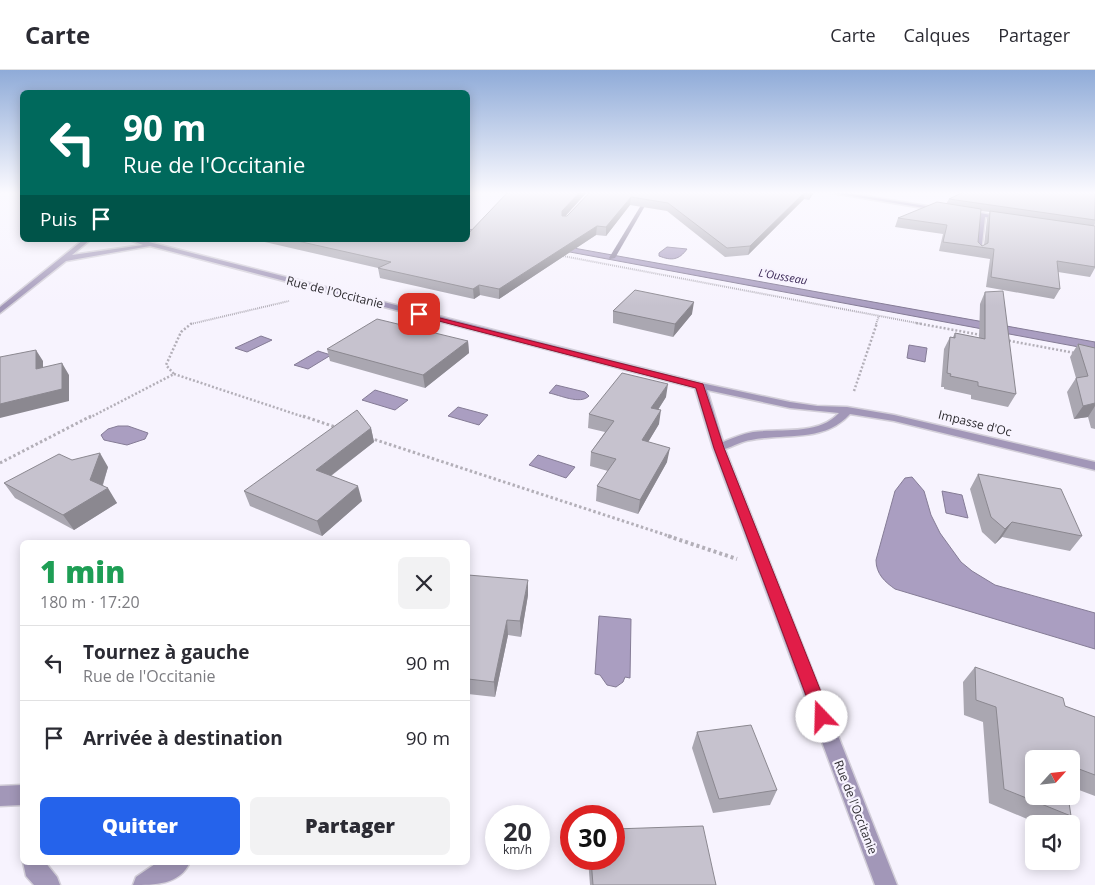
<!DOCTYPE html>
<html lang="fr">
<head>
<meta charset="utf-8">
<style>
  :root { --surface:#fff; --page:#f2f2f3; --text:#2b2b33; --muted:#7c7c81; --line:#e1e1e2; --accent:#2563eb }
  body { margin:0; font-family:"Open Sans",sans-serif; background:var(--page); color:var(--text); height:100vh; display:flex; flex-direction:column; font-size:19px; white-space:nowrap }
  * { box-sizing:border-box; margin:0 }
  p { font-size:16px; color:var(--muted) }
  .icon { flex:none; width:28px; height:28px; fill:none; stroke:currentColor; stroke-width:2; stroke-linecap:round; stroke-linejoin:round }
  .map { position:relative; flex:1; overflow:hidden }
  .panel { position:absolute; left:20px; top:470px; width:450px; height:325px; display:flex; flex-direction:column; background:var(--surface); border-radius:8px; box-shadow:0 2px 12px #0003 }
  .panel>* { flex:none }
  .guide { position:absolute; left:20px; top:20px; width:450px; height:152px; border-radius:8px; box-shadow:0 2px 12px #0003; background:#00695c; color:#fff; overflow:hidden }
  .needle { width:32px; rotate:63deg }
  .fabs { position:absolute; left:1025px; top:680px; display:grid; gap:10px }
  .fabs a { display:grid; place-items:center; width:55px; height:55px; border-radius:8px; background:var(--surface); box-shadow:0 2px 12px #0003; font-size:25px }
  .speed { position:absolute; left:485px; top:735px; display:flex; gap:10px; font-size:25px; font-weight:700; text-align:center }
  .speed>* { display:grid; place-content:center; width:65px; height:65px; border-radius:50%; background:var(--surface); box-shadow:0 2px 12px #0003; line-height:1 }
  .speed small { font-size:12px; font-weight:400 }
  .speed .limit { border:8px solid #d22; background:#fff; color:#111 }
  .pin { position:absolute; display:grid; place-items:center; width:42px; height:42px; color:#fff; margin:-21px; border-radius:10px; box-shadow:0 2px 8px #0006 }
  .me { position:absolute; width:55px; margin:-28px; rotate:339deg; stroke-linejoin:round; filter:drop-shadow(0 0 4px #0008) }
  .turn { display:flex; align-items:center; gap:18px; height:105px; padding:0 20px; font-size:22px }
  .turn .icon { width:65px; height:65px; stroke-width:2.5 }
  .turn b { display:block; font-size:35px; line-height:42px }
  .then { display:flex; align-items:center; height:48px; padding:0 20px; background:#0003; gap:10px; font-size:19px }
  .round { display:grid; place-items:center; flex:none; width:52px; height:52px; border-radius:8px; background:var(--page) }
  .summary { display:flex; align-items:center; justify-content:space-between; height:85px; padding:0 20px }
  h1 { font-size:30px; font-weight:800; line-height:38px; color:#1e9e55 }
  .action { display:flex; gap:10px; margin-top:auto; padding:10px 20px }
  .action a { flex:1; height:58px; border-radius:8px; background:var(--accent); color:#fff; font-size:20px; font-weight:800; line-height:58px; text-align:center }
  .action a+a { background:var(--page); color:var(--text) }
  ul { padding:0; list-style:none }
  li { display:flex; align-items:center; gap:15px; height:75px; padding:0 20px; border-top:1px solid var(--line) }
  li div { flex:1 }
  li b { display:block; font-size:19px }
  li em { font-style:normal }
  header { display:flex; align-items:center; gap:30px; box-sizing:border-box; height:70px; padding:0 25px; background:var(--surface); border-bottom:1px solid var(--line) }
  header strong { font-size:24px }
  nav { display:flex; gap:28px; margin-inline-start:auto; font-size:18px }
  .map>svg:first-child { display:block }
  .water { fill:#aa9ec1; stroke:#857c96 }
  .lines { fill:none; stroke-linecap:round; stroke-linejoin:round }
  .stream { fill:#857c96; fill-rule:evenodd }
  .minor-casing { stroke:#d3cfd9; stroke-width:3 }
  .path-far3 { stroke:#b3afb8; stroke-width:2; stroke-dasharray:1 1; stroke-linecap:butt }
  .path-far2 { stroke:#b3afb8; stroke-width:2.5; stroke-dasharray:2 2; stroke-linecap:butt }
  .path-far1 { stroke:#b3afb8; stroke-width:3; stroke-dasharray:2.5 2.5; stroke-linecap:butt }
  .path { stroke:#b3afb8; stroke-width:4; stroke-dasharray:3 3; stroke-linecap:butt }
  .minor { fill:#a297b8; fill-rule:evenodd }
  .wall { fill:#aaa7b1; fill-rule:evenodd }
  .shaded-wall { fill:#8b8890 }
  .building { fill:#c6c2ce; stroke:#8b8890 }
  .route { fill:#e11d48; stroke:#92132f }
  .labels { text-anchor:middle; dominant-baseline:central; stroke-width:4.5; stroke-linejoin:round; paint-order:stroke }
  .far-water-label { font-size:11px; font-style:italic; fill:#392654; stroke:#f7f3fe }
  .street-label { font-size:12px; fill:#2e2c31; stroke:#f7f3fe }
</style>
</head>
<body>
<header>
<strong>Carte</strong>
<nav><a>Carte</a><a>Calques</a><a>Partager</a></nav>
</header>
<div class="map">
<svg width="1095" height="815" viewBox="0 0 1095 815">
  <rect width="100%" height="100%" fill="#f7f3fe"/>
  <path class="water" d="M468 159 1095 272V280L468 163Z
    M667 177 687 179C679 190 672 191 659 186V183Z
    M261 266 272 270 247 282 235 278Z
    M909 275 927 278 925 292 907 288Z
    M318 281 331 285 308 299 294 295Z
    M556 315 585 322 589 326C580 335 560 325 549 323Z
    M375 320 408 330 395 340 362 330Z
    M458 337 488 345 479 355 448 346Z
    M118 356H128L148 363 145 369 127 375 104 370 101 365 108 359Z
    M538 385 575 397 566 408 529 395Z
    M912 407 924 421 931 445 940 463 961 492 972 501 995 515 1095 543V579L895 519C885 512 876 504 876 490L895 421 905 408Z
    M942 421 962 425 968 448 946 443Z
    M599 546 631 549 630 608 625 607 623 612 616 617 607 615 600 605 595 604Z"/>
  <g class="lines">
    <path class="stream" d="M649 122H653L615 188 610 189 609 188Z"/>
    <g class="minor-casing">
      <path id="minor" d="M826 122H840L945 139 942 141Z
        M964 140 1007 148 1004 150 985 147 981 183 976 182 979 146 962 143Z
        M83 170H90L72 185 143 175 130 170H141L701 313 790 332 817 336 847 337 894 345 1095 392V400L894 351 850 344C824 373 785 363 751 370 742 371 734 376 725 379L897 815H875L713 378 695 318 150 176 66 191 0 243V237ZM707 320 790 338 839 343C818 366 780 358 753 362 742 364 733 368 723 372Z
        M22 715V735L0 736V716Z
        M23 792H45L57 807 60 815H34L26 806Z
        M158 792H190C180 815 154 815 133 815L136 807Z"/>
    </g>
    <path class="path-far3" d="M563 186 922 254
      M191 254 289 231
      M876 254 879 246"/>
    <path class="path-far2" d="M916 253 981 265
      M1005 270 1075 283
      M174 304 307 348
      M854 321 877 253
      M89 348 174 304 166 295 181 262 192 253"/>
    <path class="path-far1" d="M303 346 338 358
      M370 368 672 467
      M0 393 91 346"/>
    <path class="path" d="M668 466 737 489"/>
    <use href="#minor" class="minor"/>
  </g>
  <path class="wall" d="M587 122 565 146H567L590 122H814L809 130 804 129 748 185 725 187 667 141 630 135 606 166 596 165 499 229 480 225 474 229 380 208 378 198 256 170H468Z
    M1095 122V154L1094 156H1095V198L1090 207 1058 202 1060 219 1054 229 986 217 990 189 939 181 943 164 895 157 898 148 946 134 949 129ZM980 141 990 142 987 149 984 175 982 176 978 172Z
    M985 222 1016 324 1008 337 971 329V325L944 319V317H941L944 279 950 267H953L955 263 979 268 980 234Z
    M613 241 692 244 673 267 613 253Z
    M468 271 469 283 425 318 330 291 327 279Z
    M1078 274 1095 278V359L1091 358 1088 347 1074 349 1067 322 1076 308 1070 287Z
    M666 327 658 340 659 354 648 372 667 392 638 444 596 431 597 416 608 401 590 396 591 382 605 362 588 358 589 344Z
    M371 358 374 372 331 406 362 431 322 466 250 436 244 421Z
    M108 397 103 415 117 433 74 460 15 428 4 413Z
    M978 404 1082 466 1070 481 1002 467 995 474 982 462 970 419Z
    M468 505 528 525 521 567 508 565 495 627 468 624Z
    M975 597 1065 636 1095 647V726L1071 717V689H1034L1071 746 1061 754H1039L989 733 983 652 964 645 963 612Z
    M697 662 777 720 770 735 713 743 692 678Z
    M588 789H614L716 815H590Z"/>
  <path class="shaded-wall" d="M580 122H587L562 150V141Z
    M805 122 804 129 748 185 750 176Z
    M811 122H814L809 130Z
    M631 127 630 135 606 166V157Z
    M597 156 596 165 499 229V219Z
    M479 215 480 225 474 229 473 219Z
    M694 232 692 244 673 267 675 254Z
    M468 271 469 283 425 318 423 305Z
    M36 280 43 291V311L36 299Z
    M62 293 69 305V331L0 348V334Z
    M668 314 666 327 650 352 651 338Z
    M1095 333V336L1088 347 1074 349 1083 336Z
    M661 340 659 354 641 384 642 370Z
    M371 358 374 372 320 414 316 400Z
    M670 378 667 392 638 444 640 430Z
    M100 383 108 397 100 423 108 418 117 433 74 460 63 445Z
    M358 416 362 431 322 466 317 451Z
    M1012 452 1002 467 995 474 1005 459Z
    M528 510V525L521 567 520 551Z
    M507 550 508 565 495 627 494 612Z"/>
  <path class="building" d="M508 122H580L562 141V146H567L590 122H805L750 176 727 178 668 133 631 127 606 157 597 156 499 219 479 215 473 219 378 198 391 192 293 170H468V164Z
    M964 122H1095V150L949 129Z
    M937 132 981 139 978 172 982 176 988 173 990 141 1095 156V197L1057 191 1060 219 991 207 994 179 943 172 947 155 898 148Z
    M635 220 694 232 675 254 613 241Z
    M1003 221 1016 324 978 316V312L950 306 951 304 947 303 950 267 955 268V263L985 269V222Z
    M377 249 468 271 423 305 327 279Z
    M1078 274 1095 278V333L1083 336 1076 308 1088 306Z
    M36 280V299L62 293V319L0 334V287Z
    M622 303 668 314 651 338 661 340 642 370 670 378 640 430 597 416 616 389 591 382 614 351 589 344Z
    M357 340 371 358 316 400 358 416 317 451 244 421Z
    M100 383 90 410 108 418 63 445 4 413 59 384 72 390Z
    M978 404 1061 419 1082 466 1012 452 1005 459 991 447Z
    M468 505 528 510 520 551 507 550 494 612 468 609Z
    M975 597 1063 628 1065 636 1095 647V705L1071 696V689H1034V726H1068L1071 746 1004 719 996 637 976 630Z
    M751 655 777 720 719 729 697 662Z
    M703 756 716 815H593L591 789H614V759Z"/>
  <linearGradient id="sky" x2="0" y2="1"><stop stop-color="#8fabd8"/><stop offset="0.52" stop-color="#fbfaff"/><stop offset="1" stop-color="#fbfaff" stop-opacity="0"/></linearGradient>
  <rect width="1095" height="236" fill="url(#sky)"/>
  <path class="route" d="M416 242 703 314 724 378 831 647 828 653 822 655 816 653 814 647 714 378 696 318 416 245Z"/>
  <g class="labels">
    <g class="far-water-label">
      <text transform="translate(783 206) rotate(10)">L'Ousseau</text>
    </g>
    <g class="street-label">
      <text transform="translate(335 222) rotate(14)">Rue de l'Occitanie</text>
      <text transform="translate(975 353) rotate(14)">Impasse d'Oc</text>
      <text transform="translate(856 737) rotate(69)">Rue de l'Occitanie</text>
    </g>
  </g>
</svg>
<div class="fabs">
<a><svg class="needle" viewBox="-14 -14 28 28"><path d="M0-13l5 13h-10z" fill="#e53935"/><path d="M0 13l5-13h-10z" fill="#7c7c81"/></svg></a>
<a><svg class="icon" aria-label="sound" viewBox="0 0 24 24"><path d="M4 9h4l5-4v14l-5-4H4zM17 9q2 3 0 6"/></svg></a>
</div>
<div class="speed"><div>20<small>km/h</small></div><div class="limit">30</div></div>
<div class="pin" style="left:419px;top:244px;background:#d93025"><svg class="icon" aria-label="arrive" viewBox="0 0 24 24"><path d="M6 21V4h12l-3 4 3 4H6"/></svg></div>
<svg class="me" style="left:822px;top:647px" viewBox="-20 -20 40 40"><circle r="19" fill="#fff"/><path d="M0-13L10 11 0 6-10 11z" fill="#e11d48"/></svg>
<div class="guide">
<div class="turn"><svg class="icon" aria-label="left" viewBox="0 0 24 24"><path d="M17 20v-9H6M10 6l-5 5 5 5"/></svg><div><b>90 m</b>Rue de l'Occitanie</div></div>
<div class="then">Puis<svg class="icon" aria-label="arrive" viewBox="0 0 24 24"><path d="M6 21V4h12l-3 4 3 4H6"/></svg></div>
</div>
<section class="panel">
<div class="summary"><div><h1>1 min</h1><p>180 m · 17:20</p></div><a class="round"><svg class="icon" aria-label="close" viewBox="0 0 24 24"><path d="M6 6l12 12M18 6L6 18"/></svg></a></div>
<ul>
<li><svg class="icon" aria-label="left" viewBox="0 0 24 24"><path d="M17 20v-9H6M10 6l-5 5 5 5"/></svg><div><b>Tournez à gauche</b><p>Rue de l'Occitanie</p></div><em>90 m</em></li>
<li><svg class="icon" aria-label="arrive" viewBox="0 0 24 24"><path d="M6 21V4h12l-3 4 3 4H6"/></svg><div><b>Arrivée à destination</b></div><em>90 m</em></li>
</ul>
<div class="action"><a>Quitter</a><a>Partager</a></div>
</section>
</div>
</body>
</html>
